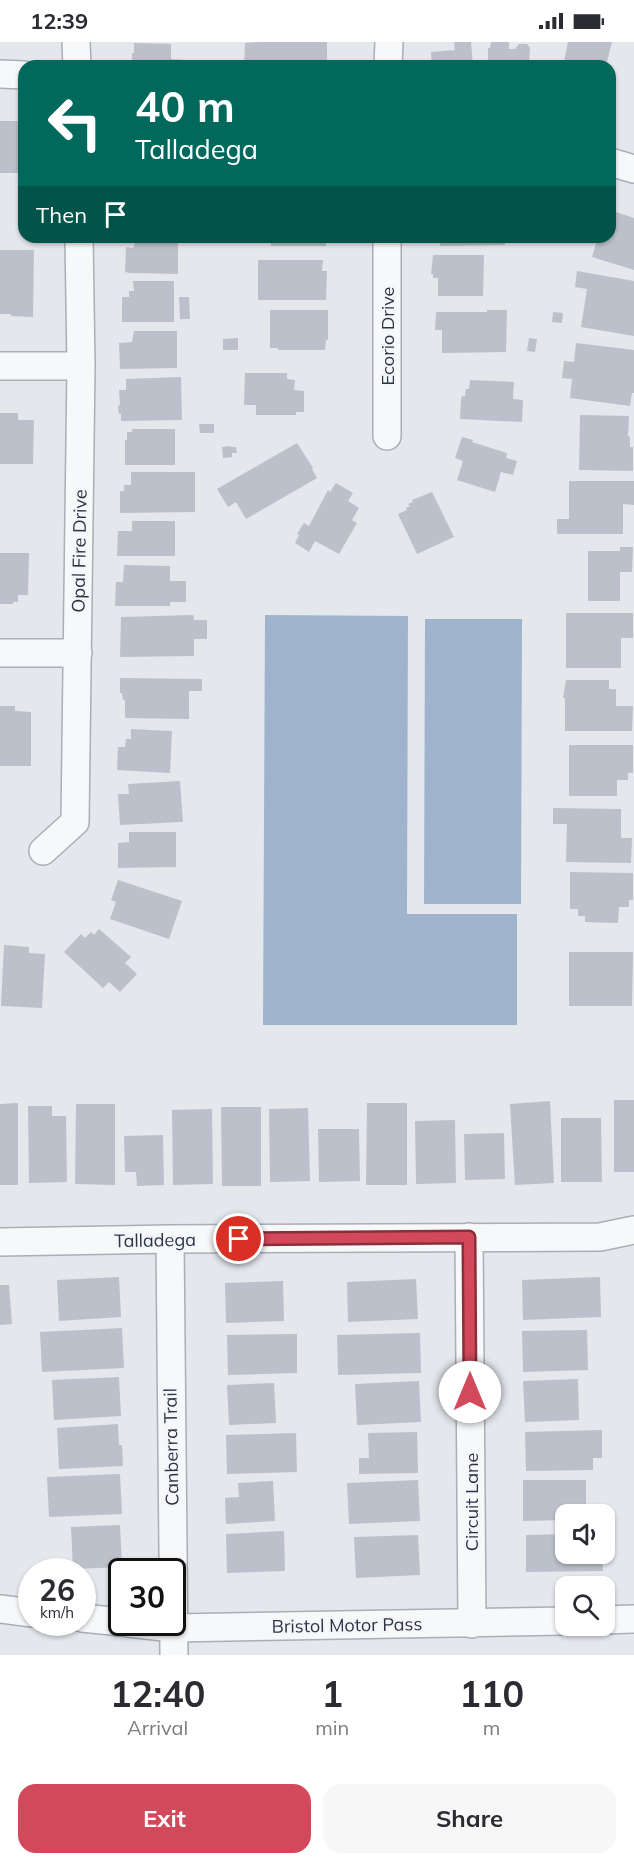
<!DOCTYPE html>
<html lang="en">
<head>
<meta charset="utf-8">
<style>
  :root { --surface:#fff; --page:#f7f7f7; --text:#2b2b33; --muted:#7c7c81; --accent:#d1495b }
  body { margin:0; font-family:Mulish,sans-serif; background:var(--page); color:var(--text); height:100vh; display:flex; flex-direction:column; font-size:22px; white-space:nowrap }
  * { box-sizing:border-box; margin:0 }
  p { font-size:20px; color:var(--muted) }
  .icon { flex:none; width:33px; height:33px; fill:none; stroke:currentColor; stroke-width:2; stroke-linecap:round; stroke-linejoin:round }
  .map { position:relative; height:1613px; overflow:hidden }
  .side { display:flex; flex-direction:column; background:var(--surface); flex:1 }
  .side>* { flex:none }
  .banner { position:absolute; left:18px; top:18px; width:598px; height:183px; border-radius:18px; box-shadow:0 2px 4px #0004; background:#00695c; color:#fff; overflow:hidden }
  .fabs { position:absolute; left:555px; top:1462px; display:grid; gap:12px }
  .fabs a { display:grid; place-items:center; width:60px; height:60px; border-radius:12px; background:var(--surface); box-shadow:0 2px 4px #0004; font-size:30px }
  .speed { position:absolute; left:18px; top:1516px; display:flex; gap:12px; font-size:30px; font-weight:700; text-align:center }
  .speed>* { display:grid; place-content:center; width:78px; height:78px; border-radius:50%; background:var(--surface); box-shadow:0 2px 4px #0004; line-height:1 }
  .speed small { font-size:15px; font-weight:400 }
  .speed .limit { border:3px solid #111; border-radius:9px; background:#fff; color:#111 }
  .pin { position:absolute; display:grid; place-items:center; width:51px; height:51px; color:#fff; margin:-26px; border:3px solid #fff; border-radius:50%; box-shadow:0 2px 6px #0007 }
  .me { position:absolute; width:66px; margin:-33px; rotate:0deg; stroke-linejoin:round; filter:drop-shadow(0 0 4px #0008) }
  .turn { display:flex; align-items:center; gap:21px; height:126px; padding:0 18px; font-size:27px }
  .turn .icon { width:78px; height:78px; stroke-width:2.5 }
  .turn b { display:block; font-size:42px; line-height:51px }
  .then { display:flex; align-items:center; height:57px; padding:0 18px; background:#0003; gap:12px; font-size:22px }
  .eta { display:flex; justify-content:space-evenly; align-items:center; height:102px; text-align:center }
  .eta b { font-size:36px; font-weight:700; line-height:42px }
  .cta { display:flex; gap:12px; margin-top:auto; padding:12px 18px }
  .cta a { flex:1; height:69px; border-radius:18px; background:var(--accent); color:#fff; font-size:24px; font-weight:700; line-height:69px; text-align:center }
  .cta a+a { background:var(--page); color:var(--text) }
  .status { display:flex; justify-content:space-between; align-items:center; height:42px; padding:0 30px; background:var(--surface); direction:ltr }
  .status svg { height:16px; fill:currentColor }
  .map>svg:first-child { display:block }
  .water { fill:#9fb4cc }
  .building { fill:#bbc0ca }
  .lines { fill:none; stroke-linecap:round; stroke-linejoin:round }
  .street-casing { stroke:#a9aeb7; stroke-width:30 }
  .street { stroke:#f7f8fa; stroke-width:27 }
  .route-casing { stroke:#882f3b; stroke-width:15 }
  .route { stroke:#d1495b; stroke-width:10 }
  .labels { text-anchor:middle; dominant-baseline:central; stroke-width:5; stroke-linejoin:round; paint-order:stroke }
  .street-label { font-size:18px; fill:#2b3445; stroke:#f4f6f9 }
</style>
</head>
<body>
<div class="status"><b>12:39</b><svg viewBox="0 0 49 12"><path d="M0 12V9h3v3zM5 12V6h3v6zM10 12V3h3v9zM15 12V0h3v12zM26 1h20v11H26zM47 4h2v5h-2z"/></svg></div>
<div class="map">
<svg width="634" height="1613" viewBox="0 0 634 1613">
  <rect width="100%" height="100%" fill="#e4e7ec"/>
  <path class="water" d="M265 573 408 574 407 872H517V983H263Z
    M425 577H522L521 862H424Z"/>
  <path class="building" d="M260 0H327V24H244L245 1Z
    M454 0H471L473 24H432L431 10 455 8Z
    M491 0H509V7H515L519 2H527L530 6 529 24H488V6H490Z
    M568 0H612L606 24H563Z
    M134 1 171 2V17L185 18V24H132V11H134Z
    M0 79H18V84H24V131H0Z
    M610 168 634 176V228L592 215 598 195H610Z
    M263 195H326V204H271V198H262Z
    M436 195H505V203L440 204V201H436Z
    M136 197H178V232L130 231 125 230 126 205 133 206Z
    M0 208H34L33 275 11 274V272H0Z
    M433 213H484L483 254H438V236H433V232H431Z
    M258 218H323L322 229H327L326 258H258Z
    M577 229 634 239V294L581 285 587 247 575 245Z
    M133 239H174V280H122V255H129V249H134Z
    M179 255H189L190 277H180Z
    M270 268H328V298H326L325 308H278V306H270Z
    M487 268H507L506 310 442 311V288H435L436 270H487Z
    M553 270 563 271 562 281 552 280Z
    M134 289H177V326L120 327 119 301 132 300Z
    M238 296V308H223V297Z
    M529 296 537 297 535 310 527 309Z
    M576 301 634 308V351H632L630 364 570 356 572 337 562 336 564 319 574 320Z
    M245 331H287V337L295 338 294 348 304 349V370H296V373H256V363H244Z
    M181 335 182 378 121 379V372H119L118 364 120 363 119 348H126V337Z
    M470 338 514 340 513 357 523 358 522 380 460 377 461 358 462 354H465L466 347H469Z
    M0 371H18V378H34L33 422H0Z
    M580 373 629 374 628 394 630 395V405H633V429L579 428Z
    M199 382H214V391H200Z
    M132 387H175V423H125V398H127V390H132Z
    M462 395 473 398 472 400 507 411 506 416 517 419 513 433 501 430 495 450 457 438 463 419 455 416Z
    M297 401 313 426 312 427 317 436 246 477 236 460 228 465 217 447Z
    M230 404V405H236L237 411H232V415L223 416 222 405Z
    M131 430H195V470L120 471V449H124V443H131Z
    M569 439H634V463L623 462V492H557V477H569Z
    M336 441 353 451 348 459 359 466 352 478 357 481 339 512 315 499 309 510 295 501 299 493 297 492 304 481 309 484 328 448 330 450Z
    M432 450 454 495 417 512 398 472 407 468 406 466 410 464 408 462 413 460 412 458Z
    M132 479H175V514H117L118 489H132Z
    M620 505H633L632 530H620V559H588V509H620Z
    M0 511H29L28 553H18V560H13V562H0Z
    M124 523 170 524V539H186V560H170V564H115L116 540H123Z
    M566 571H633V596H621V626H566Z
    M193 573 194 578H207V597H194V614L120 615 121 575Z
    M120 636 202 637V649H189V677L125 676V658H123L122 651H120Z
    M566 638H609V647H616V664H633L632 689H565V656H563Z
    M0 664H15V669L31 670V724H0Z
    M131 687 172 689 170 731 117 728 118 705H125L126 697H131Z
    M569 703H633V731H628V738H617V754H569Z
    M180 739 183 780 120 783 118 752H129L128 742Z
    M553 766 621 767V796H632L631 821 566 820 567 782H553Z
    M129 790H176V825L118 826V801L129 800Z
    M570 830 633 831V858H629V865H619L618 881 585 880V874H578V867H570Z
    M118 838 182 859 169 897 110 877 116 860 111 858Z
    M99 887 131 915 125 921 137 932 120 950 109 940 103 946 64 910 81 892 85 896 91 890 94 893Z
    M4 903 29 905V911L45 912 42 966 1 964Z
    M569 910H633L632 964H569Z
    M614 1058H634V1130H614Z
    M550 1059 554 1141 515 1143 510 1062Z
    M18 1061V1143H0V1062Z
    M367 1061H407V1143H366Z
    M76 1062H115V1143L75 1142Z
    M28 1064H52V1074H66L67 1140 29 1141Z
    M221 1065H261V1144H222Z
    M308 1066 310 1139 270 1140 269 1067Z
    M212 1067 213 1142 173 1143 172 1068Z
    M561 1076H601L602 1140H561Z
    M455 1078 456 1141 416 1142 415 1079Z
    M318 1087H359L360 1139 319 1140Z
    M504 1091 505 1137 465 1138 464 1092Z
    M163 1093 164 1143 137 1144 136 1130H125L124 1094Z
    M119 1235 121 1275 59 1279 57 1238Z
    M600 1235 601 1275 523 1278 522 1238Z
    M416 1237 418 1277 348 1280 347 1240Z
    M283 1239 284 1279 226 1281 225 1241Z
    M0 1243H9L12 1282 0 1283Z
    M122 1286 124 1326 42 1330 40 1290Z
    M587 1288 588 1328 523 1330 522 1289Z
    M420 1291 421 1331 338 1333 337 1293Z
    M297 1292V1331L228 1333 227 1293Z
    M119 1335 121 1374 54 1378 52 1338Z
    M578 1337 579 1378 525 1380 523 1339Z
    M419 1339 421 1380 357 1383 355 1342Z
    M274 1341 276 1381 229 1383 227 1343Z
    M118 1382 119 1403H122L123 1424 59 1427 57 1386Z
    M602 1388V1416H593V1428L526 1429 525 1390Z
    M417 1390 418 1431 359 1432V1416H369L368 1391Z
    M296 1391 297 1430 227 1432 226 1393Z
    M120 1432 122 1472 49 1475 47 1435Z
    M418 1438 420 1479 349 1482 347 1441Z
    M523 1438H586V1473H566V1478L523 1479Z
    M273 1439 275 1479 226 1482 225 1456 239 1455 238 1441Z
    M120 1483 122 1525 73 1527 71 1485Z
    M284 1489 285 1529 227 1531 226 1492Z
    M566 1492V1512H602L603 1529 526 1530V1493Z
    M418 1493 420 1533 356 1536 354 1495Z"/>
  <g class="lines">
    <g class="street-casing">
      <path id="street" d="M76 0 77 24
        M388 24 389 0
        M0 32 24 33
        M610 120 634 127
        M0 324H81
        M387 394V195
        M0 611H78
        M43 809 75 780 81 324 79 195
        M469 1195 472 1582
        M170 1197 174 1613
        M0 1200 170 1197 600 1195 634 1188
        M0 1567 32 1571
        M82 1576 122 1580
        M604 1578 634 1577
        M128 1581 173 1586 566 1579"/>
    </g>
    <use href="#street" class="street"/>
  </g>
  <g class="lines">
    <g class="route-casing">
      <path id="route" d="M239 1197 469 1195 470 1350"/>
    </g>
    <use href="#route" class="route"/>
  </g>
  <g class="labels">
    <g class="street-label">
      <text transform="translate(387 294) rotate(-90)">Ecorio Drive</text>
      <text transform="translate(79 509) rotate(-89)">Opal Fire Drive</text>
      <text transform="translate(155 1198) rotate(-1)">Talladega</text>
      <text transform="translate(171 1405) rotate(-91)">Canberra Trail</text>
      <text transform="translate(471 1460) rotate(-90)">Circuit Lane</text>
      <text transform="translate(347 1583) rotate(-1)">Bristol Motor Pass</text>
    </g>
  </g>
</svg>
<div class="fabs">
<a><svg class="icon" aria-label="sound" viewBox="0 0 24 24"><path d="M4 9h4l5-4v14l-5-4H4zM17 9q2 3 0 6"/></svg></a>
<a><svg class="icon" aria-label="search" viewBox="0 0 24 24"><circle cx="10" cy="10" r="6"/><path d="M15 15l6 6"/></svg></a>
</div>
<div class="speed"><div>26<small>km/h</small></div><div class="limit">30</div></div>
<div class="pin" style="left:239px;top:1197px;background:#d93025"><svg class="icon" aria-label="arrive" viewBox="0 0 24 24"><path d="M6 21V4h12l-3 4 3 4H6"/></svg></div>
<svg class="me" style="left:470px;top:1350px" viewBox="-20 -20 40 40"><circle r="19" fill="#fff"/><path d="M0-13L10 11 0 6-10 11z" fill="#d1495b"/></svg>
<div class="banner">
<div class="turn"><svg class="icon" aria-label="left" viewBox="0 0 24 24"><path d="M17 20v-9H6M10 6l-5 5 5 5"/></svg><div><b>40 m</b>Talladega</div></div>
<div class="then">Then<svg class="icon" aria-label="arrive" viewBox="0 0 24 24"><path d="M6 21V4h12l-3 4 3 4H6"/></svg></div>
</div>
</div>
<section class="side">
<div class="eta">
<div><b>12:40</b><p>Arrival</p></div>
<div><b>1</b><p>min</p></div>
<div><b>110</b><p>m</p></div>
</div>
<div class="cta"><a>Exit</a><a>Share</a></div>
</section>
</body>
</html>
